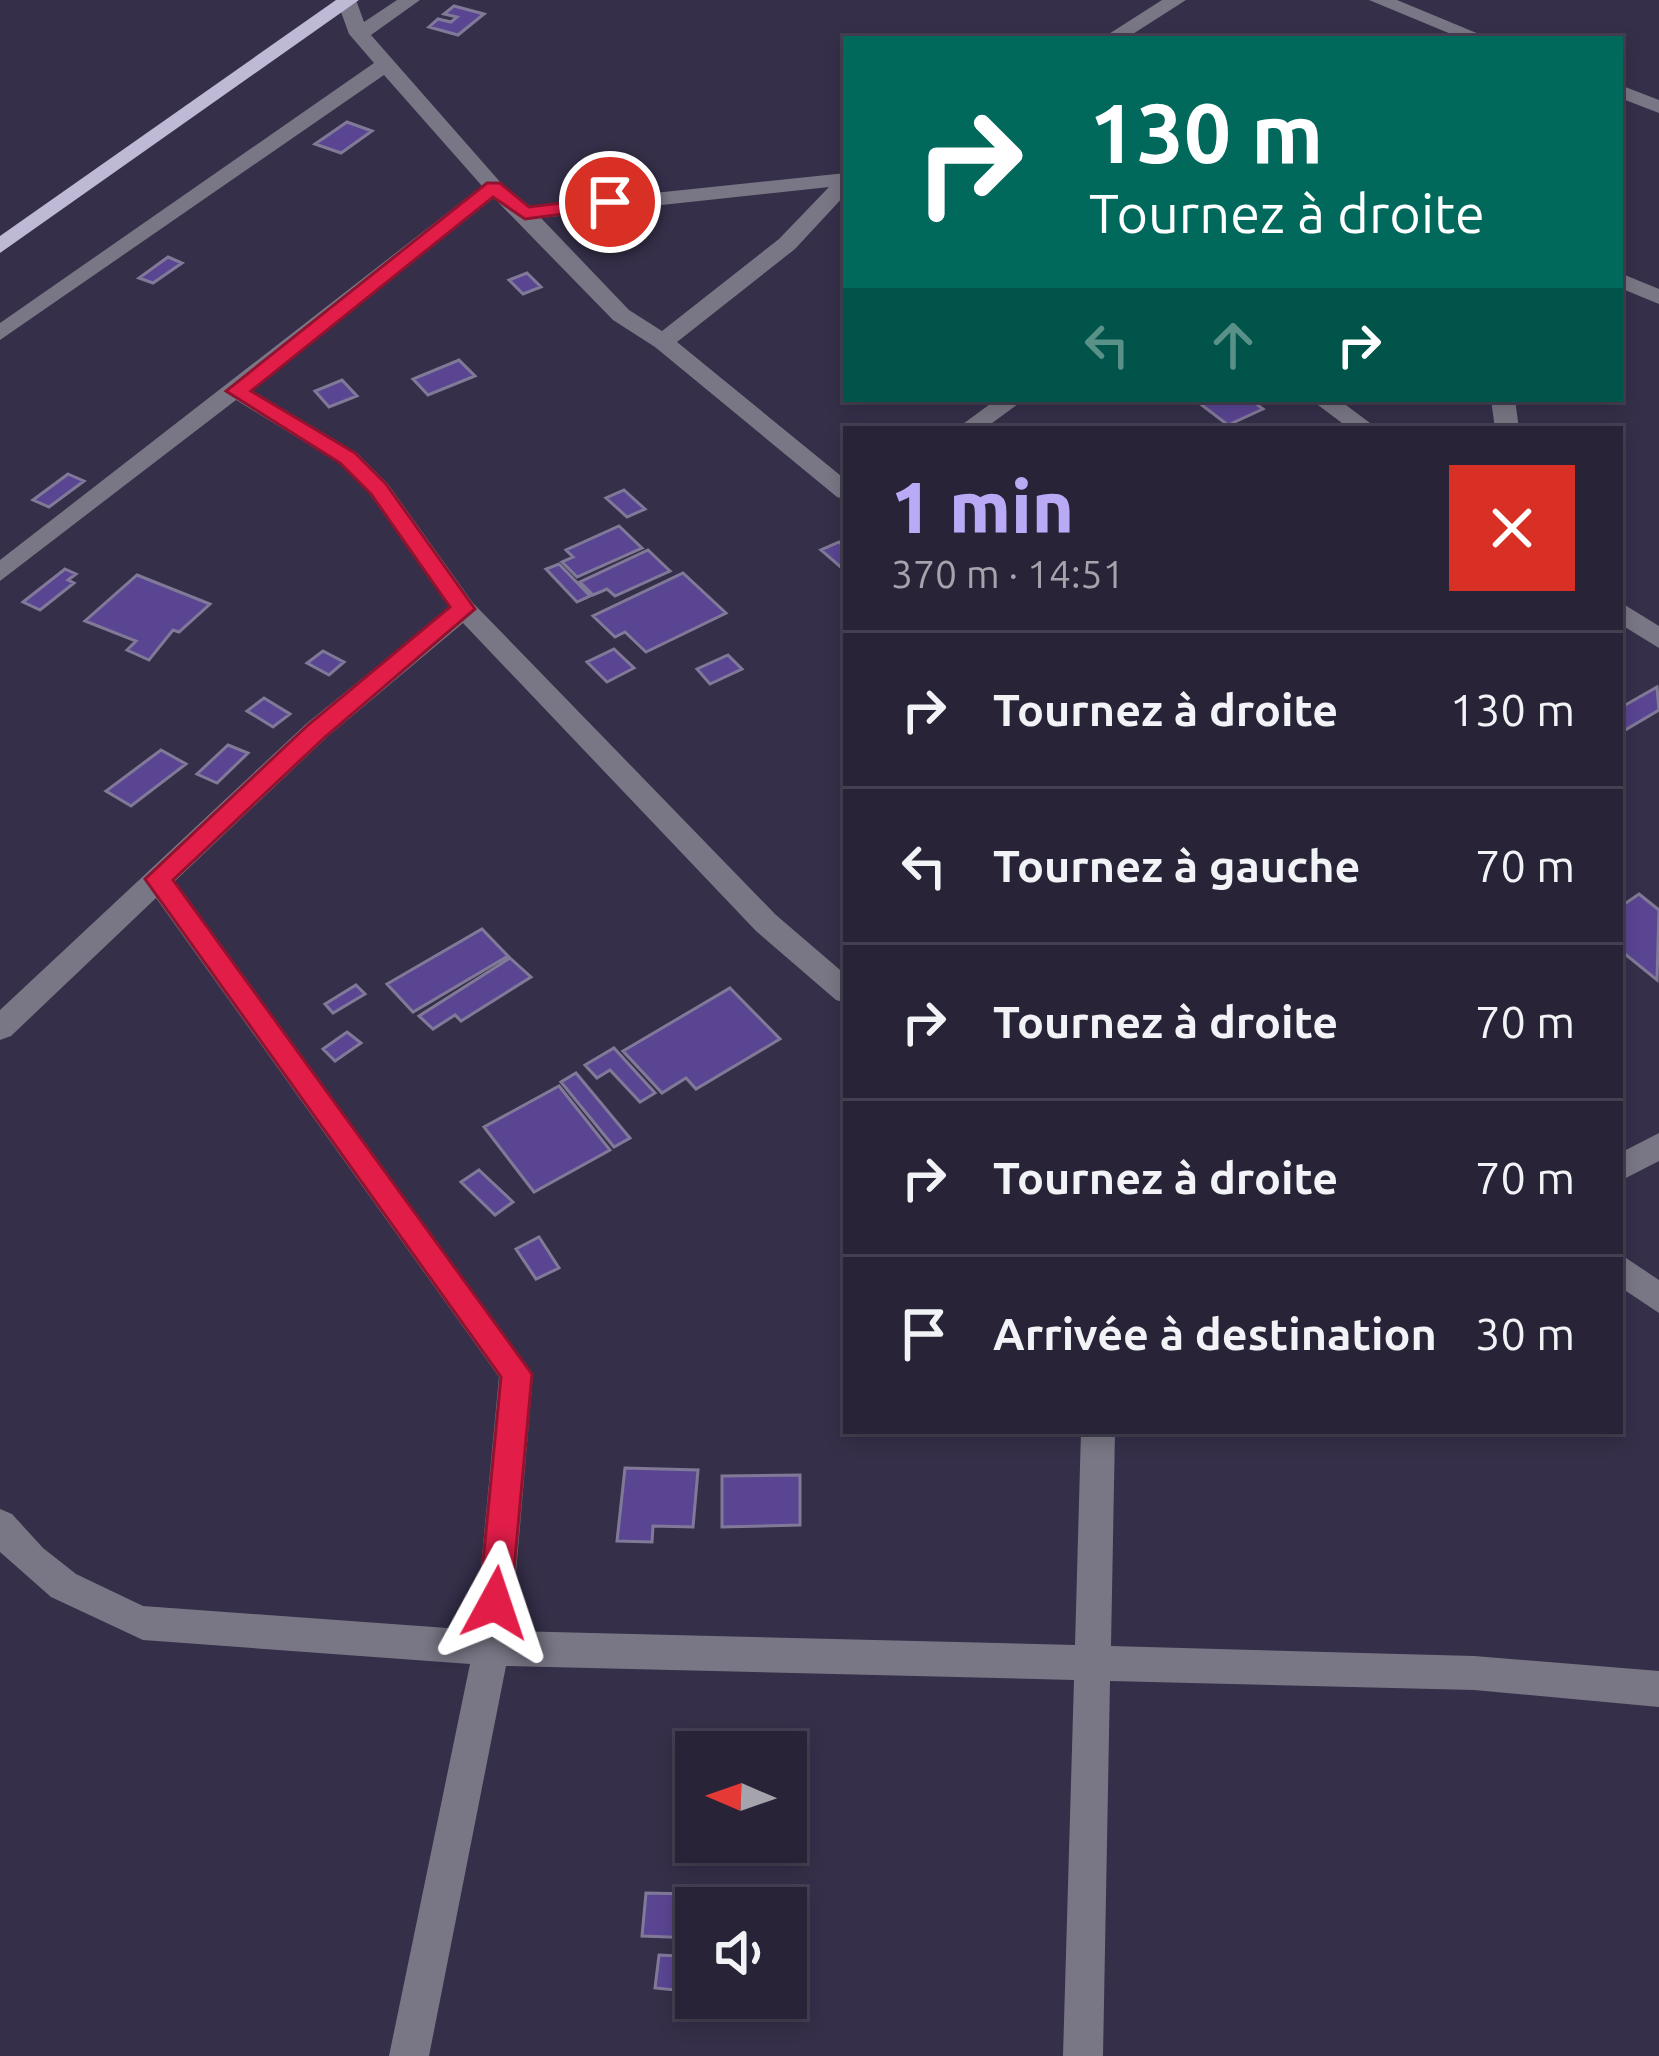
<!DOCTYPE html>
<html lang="fr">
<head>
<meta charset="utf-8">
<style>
  :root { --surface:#282337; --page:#302b3f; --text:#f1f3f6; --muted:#a5a4ad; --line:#444052; --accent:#baaaf6 }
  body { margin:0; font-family:Ubuntu,sans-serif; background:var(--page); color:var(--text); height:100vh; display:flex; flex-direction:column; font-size:45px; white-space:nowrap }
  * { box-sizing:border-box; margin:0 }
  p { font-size:39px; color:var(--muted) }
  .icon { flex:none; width:66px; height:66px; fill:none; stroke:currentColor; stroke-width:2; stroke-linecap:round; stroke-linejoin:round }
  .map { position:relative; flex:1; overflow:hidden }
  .side { position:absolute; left:843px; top:426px; width:780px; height:1008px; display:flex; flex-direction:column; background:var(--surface); border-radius:0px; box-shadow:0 6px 18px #0003,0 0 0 3px var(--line) }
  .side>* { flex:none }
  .top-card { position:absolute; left:843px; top:36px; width:780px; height:366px; border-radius:0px; box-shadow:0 6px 18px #0003,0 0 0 3px var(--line); background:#00695c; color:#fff; overflow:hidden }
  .needle { width:78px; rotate:272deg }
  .buttons { position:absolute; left:675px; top:1731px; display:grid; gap:24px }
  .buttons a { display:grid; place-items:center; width:132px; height:132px; border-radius:0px; background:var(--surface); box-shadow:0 6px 18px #0003,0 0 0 3px var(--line); font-size:60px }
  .pin { position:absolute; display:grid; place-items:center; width:102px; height:102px; color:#fff; margin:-51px; border:6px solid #fff; border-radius:50%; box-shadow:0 3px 12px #0007 }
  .me { position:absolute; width:132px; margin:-66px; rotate:5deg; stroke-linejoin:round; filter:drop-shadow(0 0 9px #0008) }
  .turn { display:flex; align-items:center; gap:42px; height:252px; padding:0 48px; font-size:54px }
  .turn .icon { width:156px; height:156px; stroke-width:2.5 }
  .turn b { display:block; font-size:84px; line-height:102px }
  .lanes { display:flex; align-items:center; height:114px; padding:0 48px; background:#0003; justify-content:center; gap:60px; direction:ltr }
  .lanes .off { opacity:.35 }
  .round { display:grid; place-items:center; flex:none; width:126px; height:126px; border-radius:0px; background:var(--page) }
  .headline { display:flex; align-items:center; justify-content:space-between; height:204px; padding:0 48px }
  h1 { font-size:72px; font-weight:800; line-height:90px; color:var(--accent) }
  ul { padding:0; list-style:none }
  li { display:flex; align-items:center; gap:36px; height:156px; padding:0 48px; border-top:3px solid var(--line) }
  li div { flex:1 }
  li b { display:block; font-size:45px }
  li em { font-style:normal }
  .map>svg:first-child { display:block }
  .building { fill:#5a4592; stroke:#807a98; stroke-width:3 }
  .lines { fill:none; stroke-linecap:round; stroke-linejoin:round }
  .minor { fill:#797785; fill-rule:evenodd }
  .major { fill:#beb9d5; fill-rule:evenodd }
  .route { fill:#e11d48; stroke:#92132f; stroke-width:3 }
</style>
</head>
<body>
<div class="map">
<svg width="1659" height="2056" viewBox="0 0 1659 2056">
  <rect width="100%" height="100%" fill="#352f49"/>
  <path class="building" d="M454 6 484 14 458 35 429 27 438 19 451 22 457 17 444 14Z
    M347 122 372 131 341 153 315 144Z
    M168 257 182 263 153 283 139 278Z
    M527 273 541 287 523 294 509 280Z
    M459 360 475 376 428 395 413 379Z
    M342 380 357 396 329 407 315 391Z
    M1209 399H1250L1263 409 1228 425 1199 403Z
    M68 474 84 481 49 507 33 500Z
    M624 490 645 509 627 517 606 498Z
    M619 526 642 548 577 577 562 562 573 557 566 550Z
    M839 542 846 548 844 570 821 550Z
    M648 550 670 571 615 596 607 589 593 595 580 582Z
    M559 564 590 596 577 602 546 569Z
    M65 569 76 574 68 580 74 583 40 610 23 602Z
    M683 573 726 613 646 652 625 632 615 637 593 616Z
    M137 575 210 604 179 632 173 630 149 660 127 650 136 641 85 621Z
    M614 649 634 668 607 682 587 662Z
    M323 651 344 662 329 675 307 663Z
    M728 655 742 669 710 684 697 669Z
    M1657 687 1659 710 1620 733V708Z
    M264 698 290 714 273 727 247 711Z
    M228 745 248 753 217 783 197 774Z
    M161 750 186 764 131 806 106 791Z
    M1639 894 1659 910 1657 980 1620 950V907Z
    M482 929 508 956 413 1012 387 984Z
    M510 958 531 977 461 1021 455 1015 433 1029 419 1016Z
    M356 985 365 994 333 1013 325 1004Z
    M730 988 780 1039 696 1089 686 1078 662 1093 623 1051Z
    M347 1032 361 1043 335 1061 323 1049Z
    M614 1048 655 1093 640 1102 610 1070 597 1078 585 1065Z
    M576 1073 630 1138 614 1147 561 1082Z
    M559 1086 610 1150 534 1192 484 1127Z
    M479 1170 513 1202 495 1215 461 1182Z
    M539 1237 559 1268 536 1279 516 1249Z
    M625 1468 698 1470 693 1527 653 1526 652 1542 617 1541Z
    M800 1475V1525L722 1527V1476Z
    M646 1893 734 1895 733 1908H696V1938L642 1936Z
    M659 1955 696 1957V1992L655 1988Z"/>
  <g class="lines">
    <path class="minor" d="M356 0 364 22 397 0H420L371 35 501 183 530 206 846 173V194L795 249 677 342 846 480V500L837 497 655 347 613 320 494 198 250 389 357 453 388 484 473 603 776 915 846 975V1003L836 1000 756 931 463 623 326 738 175 881 533 1374 511 1631 1075 1645 1081 1431H1115L1111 1646 1474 1656 1659 1671V1707L1474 1690 1110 1681 1103 2056H1063L1074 1680 506 1666 429 2056H389L470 1664 143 1640 51 1597 0 1552V1509L12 1514 43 1548 76 1574 143 1606 475 1630 499 1377 156 898 11 1036 0 1040V1010L306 724 450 607 370 494 339 463 236 400 0 581V560L482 186 384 75 0 340V323L374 63 349 34 337 1ZM829 187 779 239 662 331 629 310 541 218Z
      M1162 0H1186L1125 39H1101Z
      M1369 0H1397L1491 39H1463Z
      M1620 85 1659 100V113L1620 98Z
      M1620 273 1659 289V304L1620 288Z
      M997 399H1025L984 429H956Z
      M1310 399H1338L1378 429H1350Z
      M1491 399H1515L1519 429H1495Z
      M1620 602 1659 626V648L1620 624Z
      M1659 1133V1161L1620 1181V1153Z
      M1620 1254 1659 1280V1313L1620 1287Z"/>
    <path class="major" d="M336 0H359L0 253V236Z"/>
  </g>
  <path class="route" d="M487 183H500L529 207 610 197 620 202 610 208 525 219 493 197 251 391 355 453 386 484 475 609 325 737 173 880 532 1374 511 1603 507 1613 495 1618 483 1613 479 1603 501 1377 145 879 308 725 450 607 371 494 340 463 226 391Z"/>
</svg>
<div class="buttons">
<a><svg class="needle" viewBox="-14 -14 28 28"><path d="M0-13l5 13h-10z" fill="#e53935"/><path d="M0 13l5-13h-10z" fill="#a5a4ad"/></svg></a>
<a><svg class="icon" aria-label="sound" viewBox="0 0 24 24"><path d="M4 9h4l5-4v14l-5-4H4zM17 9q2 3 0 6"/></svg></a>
</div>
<div class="pin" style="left:610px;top:202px;background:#d93025"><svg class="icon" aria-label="arrive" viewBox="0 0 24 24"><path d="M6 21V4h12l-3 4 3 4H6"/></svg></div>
<svg class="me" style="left:495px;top:1603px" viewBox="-20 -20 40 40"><path d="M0-17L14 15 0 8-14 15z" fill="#e11d48" stroke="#fff" stroke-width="4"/></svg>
<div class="top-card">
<div class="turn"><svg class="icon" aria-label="right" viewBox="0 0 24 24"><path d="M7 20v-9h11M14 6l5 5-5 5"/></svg><div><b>130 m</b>Tournez à droite</div></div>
<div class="lanes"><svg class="icon off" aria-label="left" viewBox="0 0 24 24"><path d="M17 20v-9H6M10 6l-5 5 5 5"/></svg><svg class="icon off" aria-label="ahead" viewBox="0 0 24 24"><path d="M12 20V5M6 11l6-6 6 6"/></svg><svg class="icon" aria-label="right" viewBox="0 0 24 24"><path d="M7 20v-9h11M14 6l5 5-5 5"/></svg></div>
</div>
<section class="side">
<div class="headline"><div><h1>1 min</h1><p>370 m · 14:51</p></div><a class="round" style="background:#d93025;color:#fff"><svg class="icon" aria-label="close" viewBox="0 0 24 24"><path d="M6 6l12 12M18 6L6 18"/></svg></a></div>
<ul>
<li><svg class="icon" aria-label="right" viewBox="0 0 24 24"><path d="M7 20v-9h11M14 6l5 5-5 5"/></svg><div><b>Tournez à droite</b></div><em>130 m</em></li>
<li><svg class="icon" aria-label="left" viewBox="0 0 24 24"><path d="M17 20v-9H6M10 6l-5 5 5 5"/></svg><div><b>Tournez à gauche</b></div><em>70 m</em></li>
<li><svg class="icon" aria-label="right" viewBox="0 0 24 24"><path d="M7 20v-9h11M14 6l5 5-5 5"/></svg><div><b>Tournez à droite</b></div><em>70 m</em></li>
<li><svg class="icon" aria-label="right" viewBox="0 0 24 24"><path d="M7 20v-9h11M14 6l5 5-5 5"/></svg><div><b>Tournez à droite</b></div><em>70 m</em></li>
<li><svg class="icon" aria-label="arrive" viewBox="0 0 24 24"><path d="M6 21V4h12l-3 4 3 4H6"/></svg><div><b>Arrivée à destination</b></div><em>30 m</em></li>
</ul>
</section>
</div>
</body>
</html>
